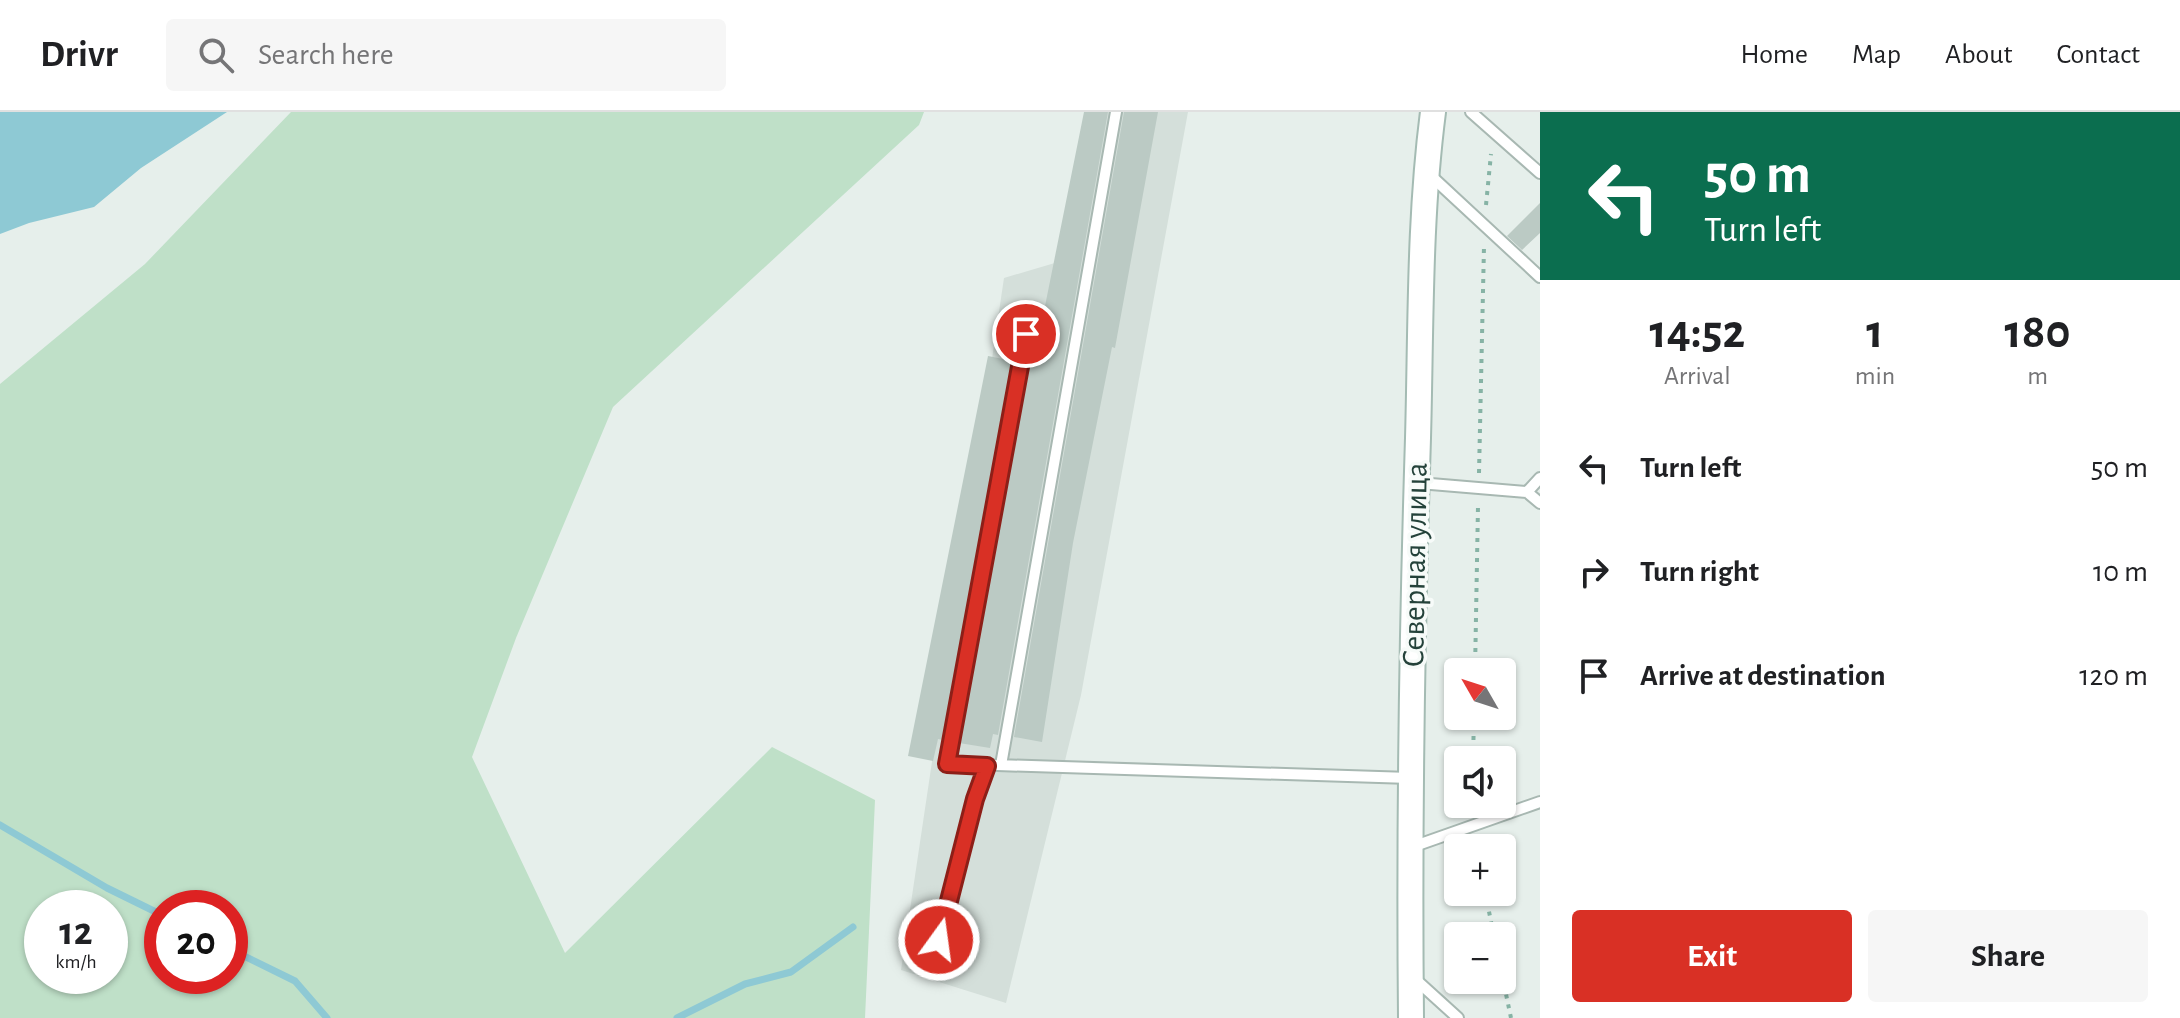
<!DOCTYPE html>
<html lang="en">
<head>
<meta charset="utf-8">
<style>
  :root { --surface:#fff; --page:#f6f6f6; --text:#202124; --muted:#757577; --line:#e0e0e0; --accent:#d93025 }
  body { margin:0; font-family:"Alegreya Sans",sans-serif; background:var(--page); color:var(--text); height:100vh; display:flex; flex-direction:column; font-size:30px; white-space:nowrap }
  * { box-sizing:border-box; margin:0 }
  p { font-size:26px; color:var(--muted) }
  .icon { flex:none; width:44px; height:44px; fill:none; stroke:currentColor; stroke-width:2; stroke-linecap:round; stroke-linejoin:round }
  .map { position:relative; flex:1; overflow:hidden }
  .panel { display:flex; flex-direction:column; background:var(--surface); width:640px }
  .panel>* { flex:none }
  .guide { background:#0b6e4f; color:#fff; overflow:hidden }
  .needle { width:52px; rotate:309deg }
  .fabs { position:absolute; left:1444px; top:546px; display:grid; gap:16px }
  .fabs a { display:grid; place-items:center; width:72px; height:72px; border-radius:8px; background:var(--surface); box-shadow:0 2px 6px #0004; font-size:40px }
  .speed { position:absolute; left:24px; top:778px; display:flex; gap:16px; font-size:40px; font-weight:700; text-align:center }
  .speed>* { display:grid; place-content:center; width:104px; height:104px; border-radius:50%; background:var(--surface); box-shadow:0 2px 6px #0004; line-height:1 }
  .speed small { font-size:20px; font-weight:400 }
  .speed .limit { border:12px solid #d22; background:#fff; color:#111 }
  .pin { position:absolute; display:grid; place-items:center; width:68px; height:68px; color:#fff; margin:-34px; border:4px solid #fff; border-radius:50%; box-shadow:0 2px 8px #0007 }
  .me { position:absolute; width:88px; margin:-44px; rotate:14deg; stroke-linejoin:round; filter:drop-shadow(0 0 6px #0008) }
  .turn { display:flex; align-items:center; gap:28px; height:168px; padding:0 32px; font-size:36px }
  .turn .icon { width:104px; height:104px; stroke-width:2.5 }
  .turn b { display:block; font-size:56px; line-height:68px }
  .eta { display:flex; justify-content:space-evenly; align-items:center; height:136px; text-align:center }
  .eta b { font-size:48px; font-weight:700; line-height:56px }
  .primary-button { display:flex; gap:16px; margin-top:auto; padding:16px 32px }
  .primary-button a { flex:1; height:92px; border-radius:8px; background:var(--accent); color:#fff; font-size:32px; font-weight:700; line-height:92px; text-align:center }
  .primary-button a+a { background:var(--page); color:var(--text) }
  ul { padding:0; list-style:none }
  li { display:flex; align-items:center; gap:24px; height:104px; padding:0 32px }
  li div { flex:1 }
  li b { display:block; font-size:30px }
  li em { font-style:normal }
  header { display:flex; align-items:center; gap:48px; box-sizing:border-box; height:112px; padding:0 40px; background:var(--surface); border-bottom:2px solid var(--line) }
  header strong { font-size:38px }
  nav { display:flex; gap:44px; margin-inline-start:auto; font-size:28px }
  .search { width:560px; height:72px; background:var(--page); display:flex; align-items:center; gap:20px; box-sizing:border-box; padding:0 28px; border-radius:8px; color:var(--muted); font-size:30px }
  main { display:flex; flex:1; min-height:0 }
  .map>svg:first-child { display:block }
  .built { fill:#d4dfda }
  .green { fill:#bfe0c8; fill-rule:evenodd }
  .water { fill:#8ec9d4 }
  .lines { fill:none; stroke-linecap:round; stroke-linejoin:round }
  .stream { stroke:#8ec9d4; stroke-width:7 }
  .building { fill:#bbcac4 }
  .lane-casing { stroke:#a8b8b2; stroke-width:14 }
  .secondary-casing { stroke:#a4bbb3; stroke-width:28 }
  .path { stroke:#86b3a5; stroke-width:4; stroke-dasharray:4 6; stroke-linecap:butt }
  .lane { stroke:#fff; stroke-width:10 }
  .secondary { stroke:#fff; stroke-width:24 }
  .route-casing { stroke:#8d1f18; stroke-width:20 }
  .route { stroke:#d93025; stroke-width:14 }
  .labels { text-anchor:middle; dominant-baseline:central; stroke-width:7; stroke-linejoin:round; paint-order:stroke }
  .street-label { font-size:32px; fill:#24423a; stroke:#f7fbf9 }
</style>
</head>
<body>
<header>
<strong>Drivr</strong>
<div class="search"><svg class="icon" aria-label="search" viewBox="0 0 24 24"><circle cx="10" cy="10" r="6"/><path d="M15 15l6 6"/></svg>Search here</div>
<nav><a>Home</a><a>Map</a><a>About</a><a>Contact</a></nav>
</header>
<main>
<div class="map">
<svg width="1540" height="906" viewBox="0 0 1540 906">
  <rect width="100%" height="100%" fill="#e6efeb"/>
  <path class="built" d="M1101 0H1188L1081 583 1006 891 901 858 1004 166 1075 145Z"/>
  <path class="green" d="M291 0H924L919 13 613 295 516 526 472 645 565 841 772 635 875 688 865 906H0V272L145 152ZM42 796H110V864H42ZM162 796H230V864H162Z"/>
  <path class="water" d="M0 0H227L141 56 94 95 29 111 0 122Z"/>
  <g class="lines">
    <path class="stream" d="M0 713 107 776 162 803
      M230 837 295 869 327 906
      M677 906 745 872 791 860 853 815"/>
  </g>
  <path class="building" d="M1084 0H1108L998 623 993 622 990 636 959 631 1029 252H1031L1035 229H1038Z
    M1124 0H1158L1115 236 1112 235 1073 431 1042 630 1014 625Z
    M1540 91V121L1522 138 1507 124Z
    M988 244 1013 249 943 628 938 627 933 649 908 644Z"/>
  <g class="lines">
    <g class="lane-casing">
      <path id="lane" d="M1471 0 1540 61
        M1430 63 1540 165
        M1419 371 1527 380 1540 391
        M1527 380 1540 366
        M997 653 1410 666
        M1001 653 1116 0
        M1412 735 1540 690
        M932 856 975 687 987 654 947 652 1026 222
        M1415 867 1458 906"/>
    </g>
    <g class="secondary-casing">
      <path id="secondary" d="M1411 906C1409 712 1412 519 1418 326 1421 217 1419 108 1433 0"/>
    </g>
    <path class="path" d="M1486 93 1491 42
      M1479 361 1484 134
      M1475 560 1478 394
      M1473 648 1474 604
      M1485 780 1494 824
      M1502 863 1511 906"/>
    <use href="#lane" class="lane"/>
    <use href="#secondary" class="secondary"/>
  </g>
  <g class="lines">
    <g class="route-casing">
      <path id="route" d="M939 828 975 687 987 654 947 652 1026 222"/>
    </g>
    <use href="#route" class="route"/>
  </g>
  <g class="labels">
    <g class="street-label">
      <text transform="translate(1415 453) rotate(-89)">Северная улица</text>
    </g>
  </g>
</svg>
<div class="fabs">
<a><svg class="needle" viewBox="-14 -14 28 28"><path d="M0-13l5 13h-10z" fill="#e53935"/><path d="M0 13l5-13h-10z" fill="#757577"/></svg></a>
<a><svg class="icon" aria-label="sound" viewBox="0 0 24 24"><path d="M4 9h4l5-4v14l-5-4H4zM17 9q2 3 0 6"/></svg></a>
<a>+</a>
<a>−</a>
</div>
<div class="speed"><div>12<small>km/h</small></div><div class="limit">20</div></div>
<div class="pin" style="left:1026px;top:222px;background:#d93025"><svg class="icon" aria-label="arrive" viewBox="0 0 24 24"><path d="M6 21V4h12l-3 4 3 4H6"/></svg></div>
<svg class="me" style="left:939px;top:828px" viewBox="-20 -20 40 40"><circle r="17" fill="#d93025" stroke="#fff" stroke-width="3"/><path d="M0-11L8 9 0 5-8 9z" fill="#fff"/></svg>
</div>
<section class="panel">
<div class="guide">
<div class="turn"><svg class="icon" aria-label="left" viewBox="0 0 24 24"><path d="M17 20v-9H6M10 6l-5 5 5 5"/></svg><div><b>50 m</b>Turn left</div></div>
</div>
<div class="eta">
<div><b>14:52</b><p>Arrival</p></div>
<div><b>1</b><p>min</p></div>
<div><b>180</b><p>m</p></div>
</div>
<ul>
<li><svg class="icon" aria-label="left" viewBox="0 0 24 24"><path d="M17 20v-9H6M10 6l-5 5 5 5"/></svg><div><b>Turn left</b></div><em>50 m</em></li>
<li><svg class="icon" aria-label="right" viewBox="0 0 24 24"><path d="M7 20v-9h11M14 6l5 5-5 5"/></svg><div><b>Turn right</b></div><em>10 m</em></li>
<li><svg class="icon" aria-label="arrive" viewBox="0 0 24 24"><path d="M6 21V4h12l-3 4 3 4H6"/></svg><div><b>Arrive at destination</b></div><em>120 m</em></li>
</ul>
<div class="primary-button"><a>Exit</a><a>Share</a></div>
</section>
</main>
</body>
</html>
